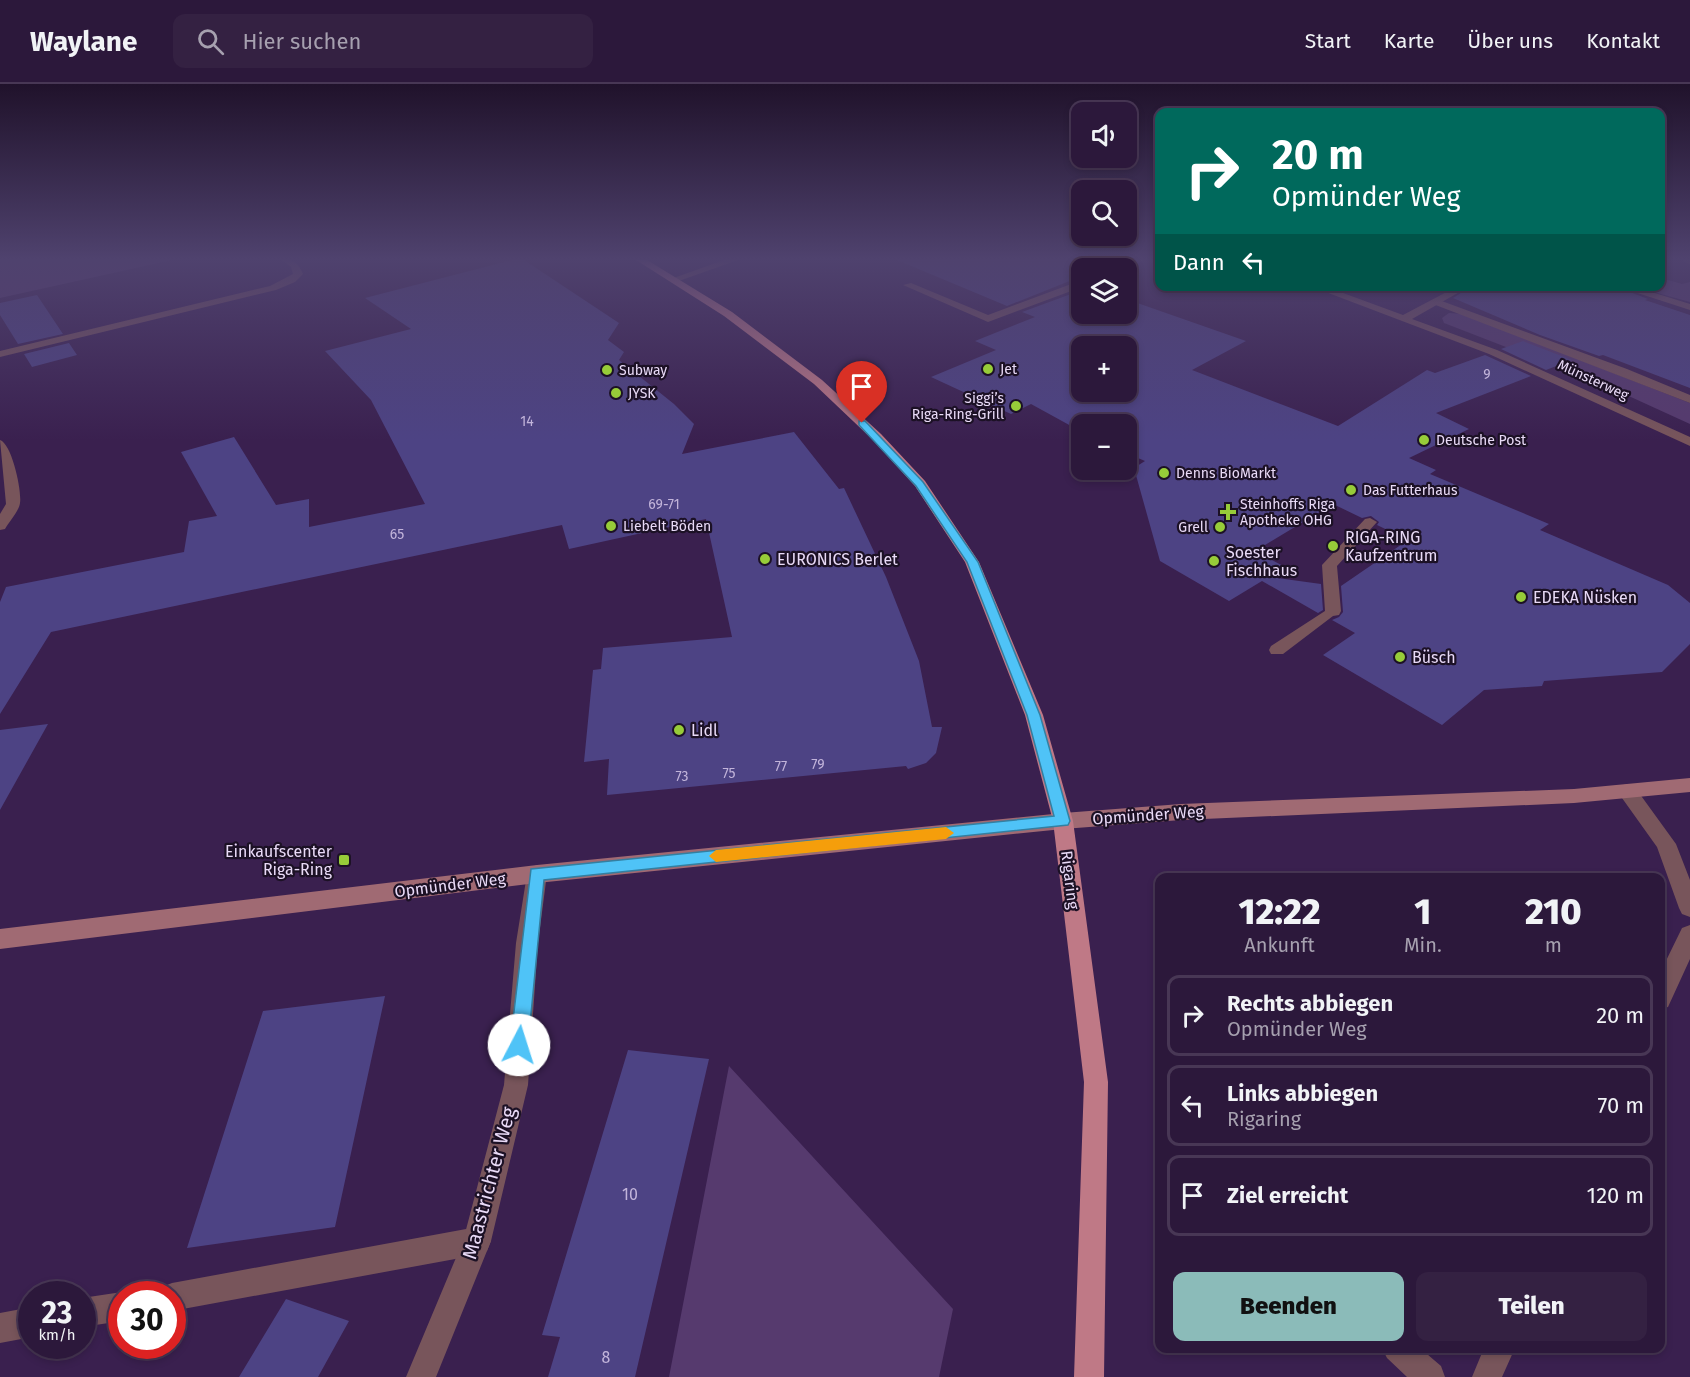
<!DOCTYPE html>
<html lang="de">
<head>
<meta charset="utf-8">
<style>
  :root { --surface:#2c183b; --page:#342142; --text:#f1f3f6; --muted:#a6a0af; --line:#483755; --accent:#8bbbb9 }
  body { margin:0; font-family:"Fira Sans",sans-serif; background:var(--page); color:var(--text); height:100vh; display:flex; flex-direction:column; font-size:22px; white-space:nowrap }
  * { box-sizing:border-box; margin:0 }
  p { font-size:20px; color:var(--muted) }
  .icon { flex:none; width:33px; height:33px; fill:none; stroke:currentColor; stroke-width:2; stroke-linecap:round; stroke-linejoin:round }
  .map { position:relative; flex:1; overflow:hidden }
  .details { position:absolute; left:1155px; top:789px; width:510px; height:480px; display:flex; flex-direction:column; background:var(--surface); border-radius:12px; box-shadow:0 3px 9px #0003,0 0 0 2px var(--line) }
  .details>* { flex:none }
  .top-card { position:absolute; left:1155px; top:24px; width:510px; height:183px; border-radius:12px; box-shadow:0 3px 9px #0003,0 0 0 2px var(--line); background:#00695c; color:#fff; overflow:hidden }
  .tools { position:absolute; left:1071px; top:18px; display:grid; gap:12px }
  .tools a { display:grid; place-items:center; width:66px; height:66px; border-radius:12px; background:var(--surface); box-shadow:0 3px 9px #0003,0 0 0 2px var(--line); font-size:30px }
  .speed { position:absolute; left:18px; top:1197px; display:flex; gap:12px; font-size:30px; font-weight:700; text-align:center }
  .speed>* { display:grid; place-content:center; width:78px; height:78px; border-radius:50%; background:var(--surface); box-shadow:0 3px 9px #0003,0 0 0 2px var(--line); line-height:1 }
  .speed small { font-size:15px; font-weight:400 }
  .speed .limit { border:9px solid #d22; background:#fff; color:#111 }
  .pin { position:absolute; display:grid; place-items:center; width:51px; height:51px; color:#fff; margin:-62px -26px; border-radius:50% 50% 50% 0; rotate:-45deg; box-shadow:0 0 6px #0007 }
  .pin .icon { rotate:45deg }
  .me { position:absolute; width:66px; margin:-33px; rotate:5deg; stroke-linejoin:round; filter:drop-shadow(0 0 4px #0008) }
  .turn { display:flex; align-items:center; gap:21px; height:126px; padding:0 18px; font-size:27px }
  .turn .icon { width:78px; height:78px; stroke-width:2.5 }
  .turn b { display:block; font-size:42px; line-height:51px }
  .then { display:flex; align-items:center; height:57px; padding:0 18px; background:#0003; gap:12px; font-size:22px }
  .eta { display:flex; justify-content:space-evenly; align-items:center; height:102px; text-align:center }
  .eta b { font-size:36px; font-weight:800; line-height:42px }
  .primary-button { display:flex; gap:12px; margin-top:auto; padding:12px 18px }
  .primary-button a { flex:1; height:69px; border-radius:12px; background:var(--accent); color:#111; font-size:24px; font-weight:800; line-height:69px; text-align:center }
  .primary-button a+a { background:var(--page); color:var(--text) }
  ul { padding:0; list-style:none }
  li { display:flex; align-items:center; gap:18px; height:81px; margin:0 12px 9px; padding:0 6px; border:3px solid var(--line); border-radius:12px }
  li div { flex:1 }
  li b { display:block; font-size:22px }
  li em { font-style:normal }
  header { display:flex; align-items:center; gap:36px; box-sizing:border-box; height:84px; padding:0 30px; background:var(--surface); border-bottom:2px solid var(--line) }
  header strong { font-size:28px }
  nav { display:flex; gap:33px; margin-inline-start:auto; font-size:21px }
  .search { width:420px; height:54px; background:var(--page); display:flex; align-items:center; gap:15px; box-sizing:border-box; padding:0 21px; border-radius:12px; color:var(--muted); font-size:22px }
  .map>svg:first-child { display:block }
  .green { fill:#563a6e }
  .building { fill:#4d4384; fill-rule:evenodd }
  .lines { fill:none; stroke-linecap:round; stroke-linejoin:round }
  .lane { fill:#78555b; fill-rule:evenodd }
  .street { fill:#78555b; fill-rule:evenodd }
  .secondary { fill:#a06a73; fill-rule:evenodd }
  .primary { fill:#bf7986; fill-rule:evenodd }
  .route { fill:#4fc3f7; stroke:#337fa1; stroke-width:1.5 }
  .slow { fill:#f59e0b }
  .poi-dot { fill:#97cc39; stroke:#1c1125; stroke-width:2 }
  .labels { text-anchor:middle; dominant-baseline:central; stroke-width:4.5; stroke-linejoin:round; paint-order:stroke }
  .far-poi-label { font-size:14px; fill:#e9daf7; stroke:#1c1125; text-anchor:start }
  .number-label { font-size:14px; fill:#c2b4da }
  .far-street-label { font-size:14px; fill:#e9daf7; stroke:#1c1125 }
  .poi-label { font-size:16px; fill:#e9daf7; stroke:#1c1125; text-anchor:start }
  .street-label { font-size:16px; fill:#e9daf7; stroke:#1c1125 }
  .near-number-label { font-size:16px; fill:#c2b4da }
  .near-street-label { font-size:20px; fill:#e9daf7; stroke:#1c1125 }
</style>
</head>
<body>
<header>
<strong>Waylane</strong>
<div class="search"><svg class="icon" aria-label="search" viewBox="0 0 24 24"><circle cx="10" cy="10" r="6"/><path d="M15 15l6 6"/></svg>Hier suchen</div>
<nav><a>Start</a><a>Karte</a><a>Über uns</a><a>Kontakt</a></nav>
</header>
<div class="map">
<svg width="1690" height="1293" viewBox="0 0 1690 1293">
  <rect width="100%" height="100%" fill="#3a204f"/>
  <path class="green" d="M0 176H172L0 214Z
    M1661 194 1682 200 1690 198V218L1636 203 1660 202Z
    M1449 229 1463 230 1690 319V340L1609 303 1444 239 1442 234Z
    M729 982 953 1225 939 1293H669Z"/>
  <path class="building" d="M512 176H524L619 239 608 256 624 268 619 276 674 320 694 340 682 370 794 348 839 405 844 404 886 493 919 577 932 643H942L936 669 926 679 908 685 906 682 607 711 609 675 584 678 593 586 601 585 603 564 732 553 706 435 569 465 562 441 51 548 0 630V518L6 503 184 468 189 437 217 432 181 368 234 353 276 421 309 415V443L425 420 371 316 325 267 411 245 365 214Z
    M897 176H1116V178L1100 184H1082V192L1007 222Z
    M1472 202H1614L1648 215 1645 216 1690 231V304L1603 271 1599 272 1540 251 1453 214Z
    M1082 206V230H1126V215L1246 257 1192 286 1338 342 1427 286 1435 289 1485 271 1531 292 1436 329 1469 345 1409 374 1436 386 1430 390 1549 440 1540 446 1668 501 1690 519V560L1662 588 1544 597 1542 602 1484 606 1442 641 1323 571 1355 549 1332 536 1339 533 1343 528 1341 502 1408 456 1377 441 1379 438 1371 432 1362 434 1333 420 1255 467 1285 483 1270 493 1321 500 1323 526 1318 529 1262 497 1229 517 1160 477 1134 384 1145 377 1126 369V340H1082V348L1031 320 1011 330 931 293 996 266 975 257 1035 233 1022 228ZM1082 262H1126V308H1082Z
    M37 211 63 250 18 260 0 231V219Z
    M1523 257 1572 276 1546 286 1501 265Z
    M69 259 77 271 32 283 24 270Z
    M48 640 0 726V646Z
    M385 912 335 1143 187 1164 263 927Z
    M628 966 709 975 635 1293H548L560 1253 542 1251Z
    M286 1215 349 1237 318 1293H239Z"/>
  <g class="lines">
    <path class="lane" d="M1132 176H1145L1125 184H1113Z
      M1082 196V203L988 238 903 201 911 199 988 231Z
      M1433 216H1439L1627 285 1690 311V319L1433 220Z
      M1370 434 1377 438 1337 482 1341 527 1339 531 1333 532 1283 570H1271L1269 566 1271 562 1325 527 1322 481 1365 435Z
      M477 1143 487 1147 491 1157 487 1167 477 1171 172 1227V1210H159L162 1203 172 1199Z
      M122 1208 129 1210H122V1237L82 1243V1214Z
      M32 1223V1253L0 1259V1229Z"/>
    <path class="street" d="M282 176C294 176 298 178 303 190L295 198 276 206 0 273V267L270 202 293 190 291 183Z
      M724 176H738L676 198 668 196Z
      M1683 176H1690V180L1684 178Z
      M1310 202H1324L1403 231 1458 202H1470L1412 235 1497 266 1690 353V362L1489 270Z
      M1616 202H1632L1690 220V226Z
      M0 356C12 360 22 407 20 419 19 427 9 438 5 445L0 446V430L6 420Z
      M1627 700 1634 702 1676 760 1690 796V833L1682 830 1679 824 1657 763 1617 707 1620 702Z
      M537 781 544 784 547 790 538 859 528 1001 491 1157 436 1293H406L463 1157 504 1001 516 859 527 790 530 784Z
      M1690 841V875L1668 923 1660 925V889L1682 844Z
      M1382 1264H1420L1441 1282 1445 1293H1407L1387 1274Z
      M1484 1264H1515L1502 1293H1472Z"/>
    <path class="secondary" d="M1690 694V708L1574 719 1181 736 1063 745 537 799 0 865V845L537 781 1063 729 1181 720 1574 705Z"/>
    <path class="primary" d="M636 176H647L732 228 822 296 881 350 925 397 979 478 1043 631 1073 737 1108 998 1104 1293H1074L1084 998 1053 737 1025 631 965 478 915 402 873 356 814 300 724 232Z"/>
  </g>
  <linearGradient id="sky" x2="0" y2="1"><stop stop-color="#20122b"/><stop offset="0.49" stop-color="#4f426e"/><stop offset="1" stop-color="#4f426e" stop-opacity="0"/></linearGradient>
  <rect width="1690" height="357" fill="url(#sky)"/>
  <path class="route" d="M859 337H865L923 398 978 478 1040 631 1070 737 1068 741 544 796 528 961 525 967 519 970 513 967 510 961 531 785 1054 732 1027 631 967 478 916 402 859 341Z"/>
  <path class="slow" d="M946 743 954 749 946 755 716 778 709 772 716 766Z"/>
  <g class="poi-dot">
    <circle cx="988" cy="285" r="6"/>
    <circle cx="607" cy="286" r="6"/>
    <circle cx="616" cy="309" r="6"/>
    <circle cx="1016" cy="322" r="6"/>
    <circle cx="1424" cy="356" r="6"/>
    <circle cx="1164" cy="389" r="6"/>
    <circle cx="1351" cy="406" r="6"/>
    <path d="M1225 419h6v6h6v6h-6v6h-6v-6h-6v-6h6z"/>
    <circle cx="611" cy="442" r="6"/>
    <circle cx="1220" cy="443" r="6"/>
    <circle cx="1333" cy="462" r="6"/>
    <circle cx="765" cy="475" r="6"/>
    <circle cx="1214" cy="477" r="6"/>
    <circle cx="1521" cy="513" r="6"/>
    <circle cx="1400" cy="573" r="6"/>
    <circle cx="679" cy="646" r="6"/>
    <rect x="338" y="770" width="12" height="12" rx="3"/>
  </g>
  <g class="labels">
    <g class="far-poi-label">
      <text x="1000" y="285">Jet</text>
      <text x="619" y="286">Subway</text>
      <text x="628" y="309">JYSK</text>
      <text x="1004" y="314" text-anchor="end">Siggi’s<tspan x="1004" dy="16">Riga-Ring-Grill</tspan></text>
      <text x="1436" y="356">Deutsche Post</text>
      <text x="1176" y="389">Denns BioMarkt</text>
      <text x="1363" y="406">Das Futterhaus</text>
      <text x="1240" y="420">Steinhoffs Riga<tspan x="1240" dy="16">Apotheke OHG</tspan></text>
      <text x="623" y="442">Liebelt Böden</text>
      <text x="1208" y="443" text-anchor="end">Grell</text>
    </g>
    <g class="number-label">
      <text x="1487" y="290">9</text>
      <text x="527" y="337">14</text>
      <text x="664" y="420">69-71</text>
      <text x="397" y="450">65</text>
      <text x="818" y="680">79</text>
      <text x="781" y="682">77</text>
      <text x="729" y="689">75</text>
      <text x="682" y="692">73</text>
    </g>
    <g class="far-street-label">
      <text transform="translate(1593 296) rotate(25)">Münsterweg</text>
    </g>
    <g class="poi-label">
      <text x="1345" y="453">RIGA-RING<tspan x="1345" dy="18">Kaufzentrum</tspan></text>
      <text x="1226" y="468">Soester<tspan x="1226" dy="18">Fischhaus</tspan></text>
      <text x="777" y="475">EURONICS Berlet</text>
      <text x="1533" y="513">EDEKA Nüsken</text>
      <text x="1412" y="573">Büsch</text>
      <text x="691" y="646">Lidl</text>
      <text x="332" y="767" text-anchor="end">Einkaufscenter<tspan x="332" dy="18">Riga-Ring</tspan></text>
    </g>
    <g class="street-label">
      <text transform="translate(1148 731) rotate(-4)">Opmünder Weg</text>
      <text transform="translate(1070 796) rotate(83)">Rigaring</text>
      <text transform="translate(450 801) rotate(-7)">Opmünder Weg</text>
    </g>
    <g class="near-number-label">
      <text x="630" y="1110">10</text>
      <text x="606" y="1273">8</text>
    </g>
    <g class="near-street-label">
      <text transform="translate(489 1099) rotate(-75)">Maastrichter Weg</text>
    </g>
  </g>
</svg>
<div class="tools">
<a><svg class="icon" aria-label="sound" viewBox="0 0 24 24"><path d="M4 9h4l5-4v14l-5-4H4zM17 9q2 3 0 6"/></svg></a>
<a><svg class="icon" aria-label="search" viewBox="0 0 24 24"><circle cx="10" cy="10" r="6"/><path d="M15 15l6 6"/></svg></a>
<a><svg class="icon" aria-label="layers" viewBox="0 0 24 24"><path d="M12 4l9 5-9 5-9-5zM3 14l9 5 9-5"/></svg></a>
<a>+</a>
<a>−</a>
</div>
<div class="speed"><div>23<small>km/h</small></div><div class="limit">30</div></div>
<div class="pin" style="left:862px;top:339px;background:#d93025"><svg class="icon" aria-label="arrive" viewBox="0 0 24 24"><path d="M6 21V4h12l-3 4 3 4H6"/></svg></div>
<svg class="me" style="left:519px;top:961px" viewBox="-20 -20 40 40"><circle r="19" fill="#fff"/><path d="M0-13L10 11 0 6-10 11z" fill="#4fc3f7"/></svg>
<div class="top-card">
<div class="turn"><svg class="icon" aria-label="right" viewBox="0 0 24 24"><path d="M7 20v-9h11M14 6l5 5-5 5"/></svg><div><b>20 m</b>Opmünder Weg</div></div>
<div class="then">Dann<svg class="icon" aria-label="left" viewBox="0 0 24 24"><path d="M17 20v-9H6M10 6l-5 5 5 5"/></svg></div>
</div>
<section class="details">
<div class="eta">
<div><b>12:22</b><p>Ankunft</p></div>
<div><b>1</b><p>Min.</p></div>
<div><b>210</b><p>m</p></div>
</div>
<ul>
<li><svg class="icon" aria-label="right" viewBox="0 0 24 24"><path d="M7 20v-9h11M14 6l5 5-5 5"/></svg><div><b>Rechts abbiegen</b><p>Opmünder Weg</p></div><em>20 m</em></li>
<li><svg class="icon" aria-label="left" viewBox="0 0 24 24"><path d="M17 20v-9H6M10 6l-5 5 5 5"/></svg><div><b>Links abbiegen</b><p>Rigaring</p></div><em>70 m</em></li>
<li><svg class="icon" aria-label="arrive" viewBox="0 0 24 24"><path d="M6 21V4h12l-3 4 3 4H6"/></svg><div><b>Ziel erreicht</b></div><em>120 m</em></li>
</ul>
<div class="primary-button"><a>Beenden</a><a>Teilen</a></div>
</section>
</div>
</body>
</html>
